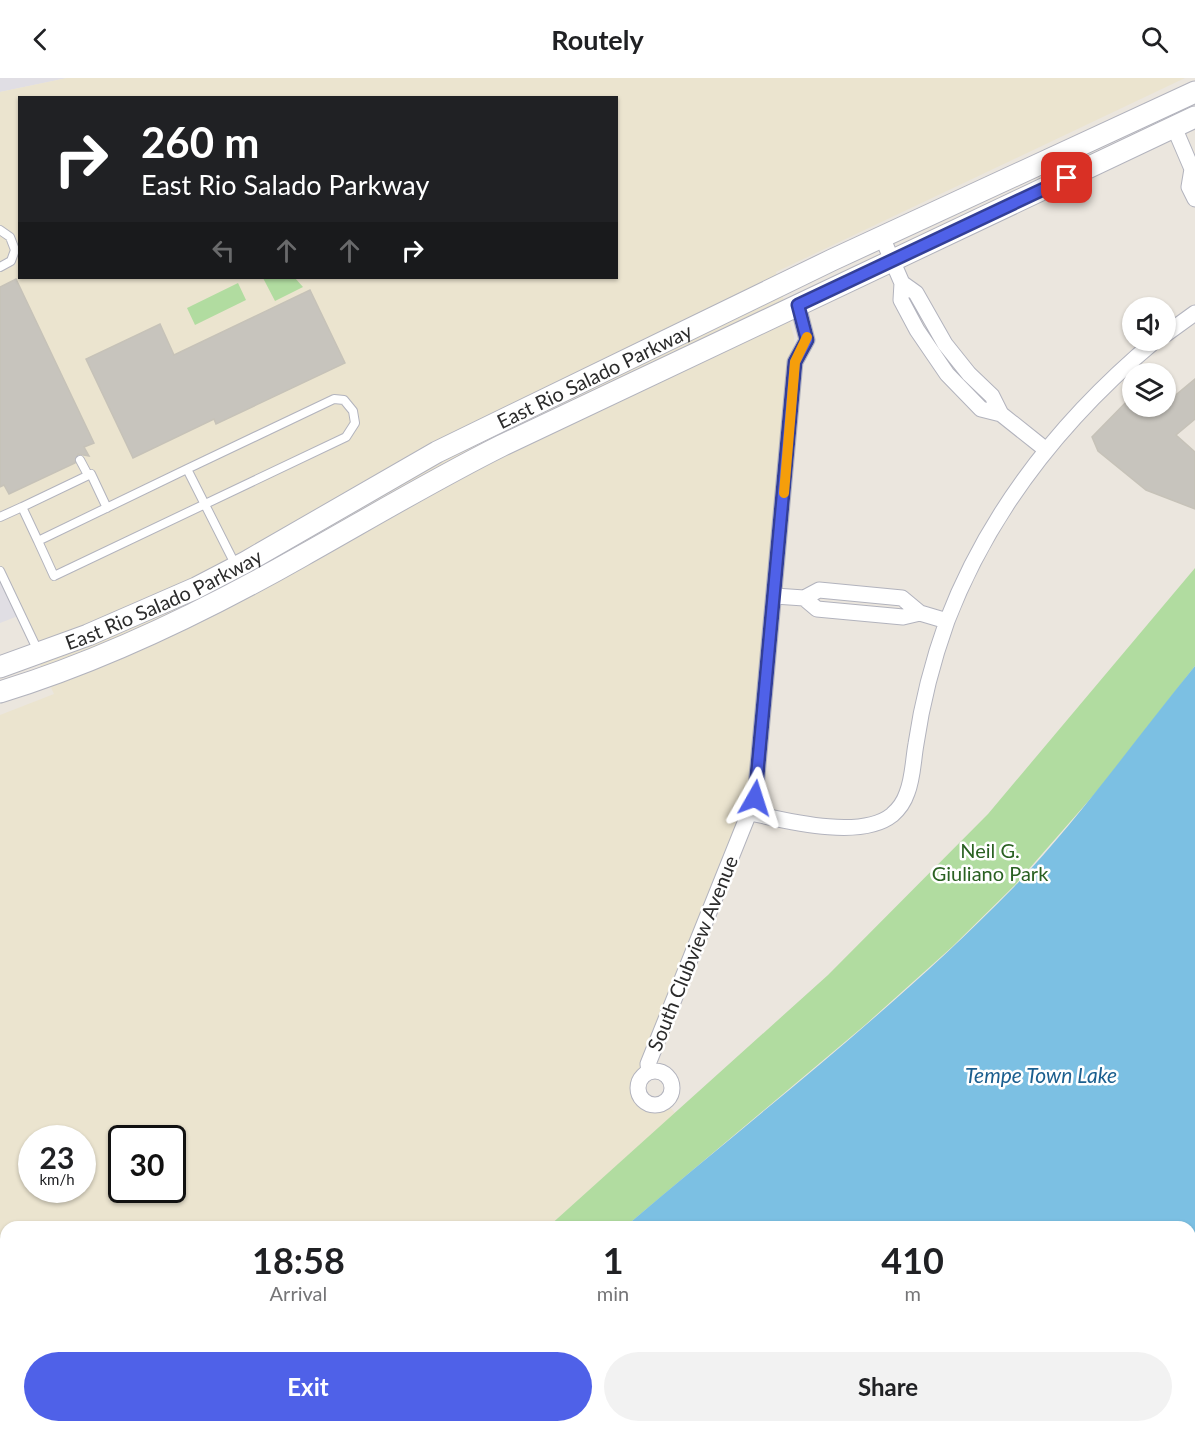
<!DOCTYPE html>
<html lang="en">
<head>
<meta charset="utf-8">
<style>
  :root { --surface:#fff; --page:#f2f2f2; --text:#202124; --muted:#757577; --accent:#4f61e8 }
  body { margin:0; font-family:Lato,sans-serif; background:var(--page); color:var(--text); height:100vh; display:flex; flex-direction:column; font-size:22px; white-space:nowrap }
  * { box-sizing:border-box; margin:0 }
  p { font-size:20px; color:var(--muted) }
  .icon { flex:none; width:33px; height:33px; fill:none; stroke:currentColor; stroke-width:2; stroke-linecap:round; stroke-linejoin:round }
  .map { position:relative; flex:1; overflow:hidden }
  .side { position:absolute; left:0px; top:1143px; width:1196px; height:212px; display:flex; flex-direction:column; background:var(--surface); border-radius:18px 18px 0 0; box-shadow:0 2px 4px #0004 }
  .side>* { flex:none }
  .top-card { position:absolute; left:18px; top:18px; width:600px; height:183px; border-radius:0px; box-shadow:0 2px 4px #0004; background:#202124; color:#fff; overflow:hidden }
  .buttons { position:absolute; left:1122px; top:219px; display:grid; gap:12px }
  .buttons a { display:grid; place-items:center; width:54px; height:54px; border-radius:50%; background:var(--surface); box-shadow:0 2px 4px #0004; font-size:30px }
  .speed { position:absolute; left:18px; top:1047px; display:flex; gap:12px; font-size:30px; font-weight:700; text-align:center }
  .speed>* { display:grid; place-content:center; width:78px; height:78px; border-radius:50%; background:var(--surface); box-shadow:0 2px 4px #0004; line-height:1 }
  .speed small { font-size:15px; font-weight:400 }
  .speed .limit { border:3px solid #111; border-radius:9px; background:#fff; color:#111 }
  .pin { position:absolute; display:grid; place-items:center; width:51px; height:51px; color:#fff; margin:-26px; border-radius:12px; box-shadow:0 3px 9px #0006 }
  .me { position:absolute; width:66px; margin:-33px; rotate:6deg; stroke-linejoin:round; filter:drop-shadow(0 0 4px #0008) }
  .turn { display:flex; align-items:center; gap:21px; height:126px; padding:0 24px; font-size:27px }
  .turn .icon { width:78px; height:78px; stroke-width:2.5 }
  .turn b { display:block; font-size:42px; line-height:51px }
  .lanes { display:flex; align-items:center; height:57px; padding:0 24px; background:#0003; justify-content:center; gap:30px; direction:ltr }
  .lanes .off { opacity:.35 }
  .eta { display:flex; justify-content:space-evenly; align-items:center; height:102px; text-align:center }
  .eta b { font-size:36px; font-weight:700; line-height:42px }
  .button { display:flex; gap:12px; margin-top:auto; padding:12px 24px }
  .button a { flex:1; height:69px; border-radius:36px; background:var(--accent); color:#fff; font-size:24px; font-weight:700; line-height:69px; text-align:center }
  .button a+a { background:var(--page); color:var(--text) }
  header { display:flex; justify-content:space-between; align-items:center; height:78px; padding:0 24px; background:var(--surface); font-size:27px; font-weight:700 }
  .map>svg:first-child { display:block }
  .industrial { fill:#e0dee4 }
  .education { fill:#ebe4cf; fill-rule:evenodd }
  .green { fill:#b1dca0 }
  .water { fill:#7cc0e3 }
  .building { fill:#c7c4bd; stroke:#c6c2b8; stroke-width:1.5 }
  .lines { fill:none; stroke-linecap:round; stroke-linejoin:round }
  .service-casing { stroke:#b2b3bd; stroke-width:10 }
  .minor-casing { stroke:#b2b3bd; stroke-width:17 }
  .secondary-casing { stroke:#b2b3bd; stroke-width:23 }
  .service { stroke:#fff; stroke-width:8 }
  .minor { stroke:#fff; stroke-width:15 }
  .secondary { stroke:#fff; stroke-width:21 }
  .route-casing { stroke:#333f97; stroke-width:15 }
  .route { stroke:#4f61e8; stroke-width:10 }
  .slow { stroke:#f59e0b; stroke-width:10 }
  .labels { text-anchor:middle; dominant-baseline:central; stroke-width:5; stroke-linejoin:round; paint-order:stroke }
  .street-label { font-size:20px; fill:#2b2b2b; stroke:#fff }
  .park-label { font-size:20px; fill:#2a6122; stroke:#fff }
  .water-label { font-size:21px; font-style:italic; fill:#1b5f8f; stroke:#fff }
</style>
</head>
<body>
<header><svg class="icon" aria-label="back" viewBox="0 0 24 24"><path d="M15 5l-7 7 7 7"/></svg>Routely<svg class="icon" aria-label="search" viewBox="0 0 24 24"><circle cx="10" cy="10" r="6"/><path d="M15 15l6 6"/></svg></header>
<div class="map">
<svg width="1195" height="1354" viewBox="0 0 1195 1354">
  <rect width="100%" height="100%" fill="#ebe6de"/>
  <path class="industrial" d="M0 0H67L0 14Z
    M0 501 18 538 0 545Z"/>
  <path class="education" d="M67 0H1185L776 194 794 259 795 284 755 720 638 1007 640 1019 644 1024 655 1028 666 1024 675 1035 548 1149H6V1348L234 1349 225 1354H0V637L54 616 0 501V14ZM20 20H616V200H20ZM32 1060H82V1112H32ZM122 1060H172V1112H122Z"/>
  <path class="green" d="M263 200H295L303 209 275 223Z
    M238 205 246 222 195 247 187 230Z
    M1195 490V588L1098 712 1015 807 952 869 865 947 625 1149H548L828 897 988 736Z
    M234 1349V1348L325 1349 316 1354H225Z"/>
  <path class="water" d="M1195 588V1354H316L325 1348H1190V1149H625C756 1037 894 932 1014 809 1080 740 1135 661 1195 588Z"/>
  <path class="building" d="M16 201 94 365 84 369 89 378 78 376 75 385 9 416 4 407 0 409V209Z
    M310 212 345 285 216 346 214 341 133 380 86 281 160 246 174 277Z
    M1195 301V341L1176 357 1195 374V431L1146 412 1098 373 1092 359 1132 318V328H1166V325Z"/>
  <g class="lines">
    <g class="service-casing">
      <path id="service" d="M0 152 10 159 15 172 11 183 0 189
        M80 382 88 397
        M22 429 91 396 107 430
        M0 439 22 429 38 463 187 391 236 488
        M38 463 54 498 346 359 355 345 353 333 344 322 334 321 187 391
        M0 493 38 573"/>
    </g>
    <g class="minor-casing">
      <path id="minor" d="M1174 49 1192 91
        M1195 93 1192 91 1189 109 1195 121
        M882 159 902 205
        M1166 256 1195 235
        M1001 336 981 331 947 296 917 252 901 222 902 205 916 215 945 266 969 296 992 318 1001 336 1045 371
        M775 518 804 520
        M920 535 902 520 819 512 804 520 817 531 903 539 920 535 947 543
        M751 735C787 743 861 762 892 737 899 731 904 724 907 715 913 700 913 683 916 666 922 625 933 582 947 543 990 431 1065 338 1156 262
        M638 1010a17 17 0 1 1 34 0a17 17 0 1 1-34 0Z
        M649 994 648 986 755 720 795 284 807 262 798 227"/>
    </g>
    <g class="secondary-casing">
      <g id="secondary">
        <path id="s1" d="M0 589 88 557 196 510 246 484 437 374 832 182 1195 14"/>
        <path d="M0 614C105 582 207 532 302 478 368 441 433 402 501 368L1195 39"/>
      </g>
    </g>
    <use href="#service" class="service"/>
    <use href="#minor" class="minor"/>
    <use href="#secondary" class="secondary"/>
  </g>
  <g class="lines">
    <g class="route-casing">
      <path id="route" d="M755 720 795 284 807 262 798 227 1067 100"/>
    </g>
    <use href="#route" class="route"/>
    <path class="slow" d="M784 415 795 284 807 259"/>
  </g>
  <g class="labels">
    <g class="street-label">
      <text stroke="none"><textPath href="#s1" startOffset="663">East Rio Salado Parkway</textPath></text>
      <text stroke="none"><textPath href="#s1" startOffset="177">East Rio Salado Parkway</textPath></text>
      <text transform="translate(692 875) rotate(-68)">South Clubview Avenue</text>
    </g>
    <g class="park-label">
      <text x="990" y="772">Neil G.<tspan x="990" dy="23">Giuliano Park</tspan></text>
    </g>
    <g class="water-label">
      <text x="1041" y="996">Tempe Town Lake</text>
    </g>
  </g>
</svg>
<div class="buttons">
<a><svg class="icon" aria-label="sound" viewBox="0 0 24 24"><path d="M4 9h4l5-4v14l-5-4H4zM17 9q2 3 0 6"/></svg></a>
<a><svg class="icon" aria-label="layers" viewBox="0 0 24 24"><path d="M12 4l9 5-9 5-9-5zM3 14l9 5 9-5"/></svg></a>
</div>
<div class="speed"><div>23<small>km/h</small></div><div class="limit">30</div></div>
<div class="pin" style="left:1067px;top:100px;background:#d93025"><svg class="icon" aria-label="arrive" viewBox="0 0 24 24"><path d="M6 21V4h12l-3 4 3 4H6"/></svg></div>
<svg class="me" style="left:755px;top:720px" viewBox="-20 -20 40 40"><path d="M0-17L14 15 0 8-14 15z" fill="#4f61e8" stroke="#fff" stroke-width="4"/></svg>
<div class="top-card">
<div class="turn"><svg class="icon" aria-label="right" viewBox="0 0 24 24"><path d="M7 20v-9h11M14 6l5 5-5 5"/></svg><div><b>260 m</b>East Rio Salado Parkway</div></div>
<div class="lanes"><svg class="icon off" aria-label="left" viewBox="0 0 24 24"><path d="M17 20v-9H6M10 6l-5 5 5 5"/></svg><svg class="icon off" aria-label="ahead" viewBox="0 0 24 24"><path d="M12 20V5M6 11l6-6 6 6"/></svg><svg class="icon off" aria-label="ahead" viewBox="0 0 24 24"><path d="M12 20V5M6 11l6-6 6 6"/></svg><svg class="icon" aria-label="right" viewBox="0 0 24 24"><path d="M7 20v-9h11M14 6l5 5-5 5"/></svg></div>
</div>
<section class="side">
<div class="eta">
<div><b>18:58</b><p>Arrival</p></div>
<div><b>1</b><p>min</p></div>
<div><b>410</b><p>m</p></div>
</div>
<div class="button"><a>Exit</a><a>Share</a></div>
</section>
</div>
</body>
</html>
